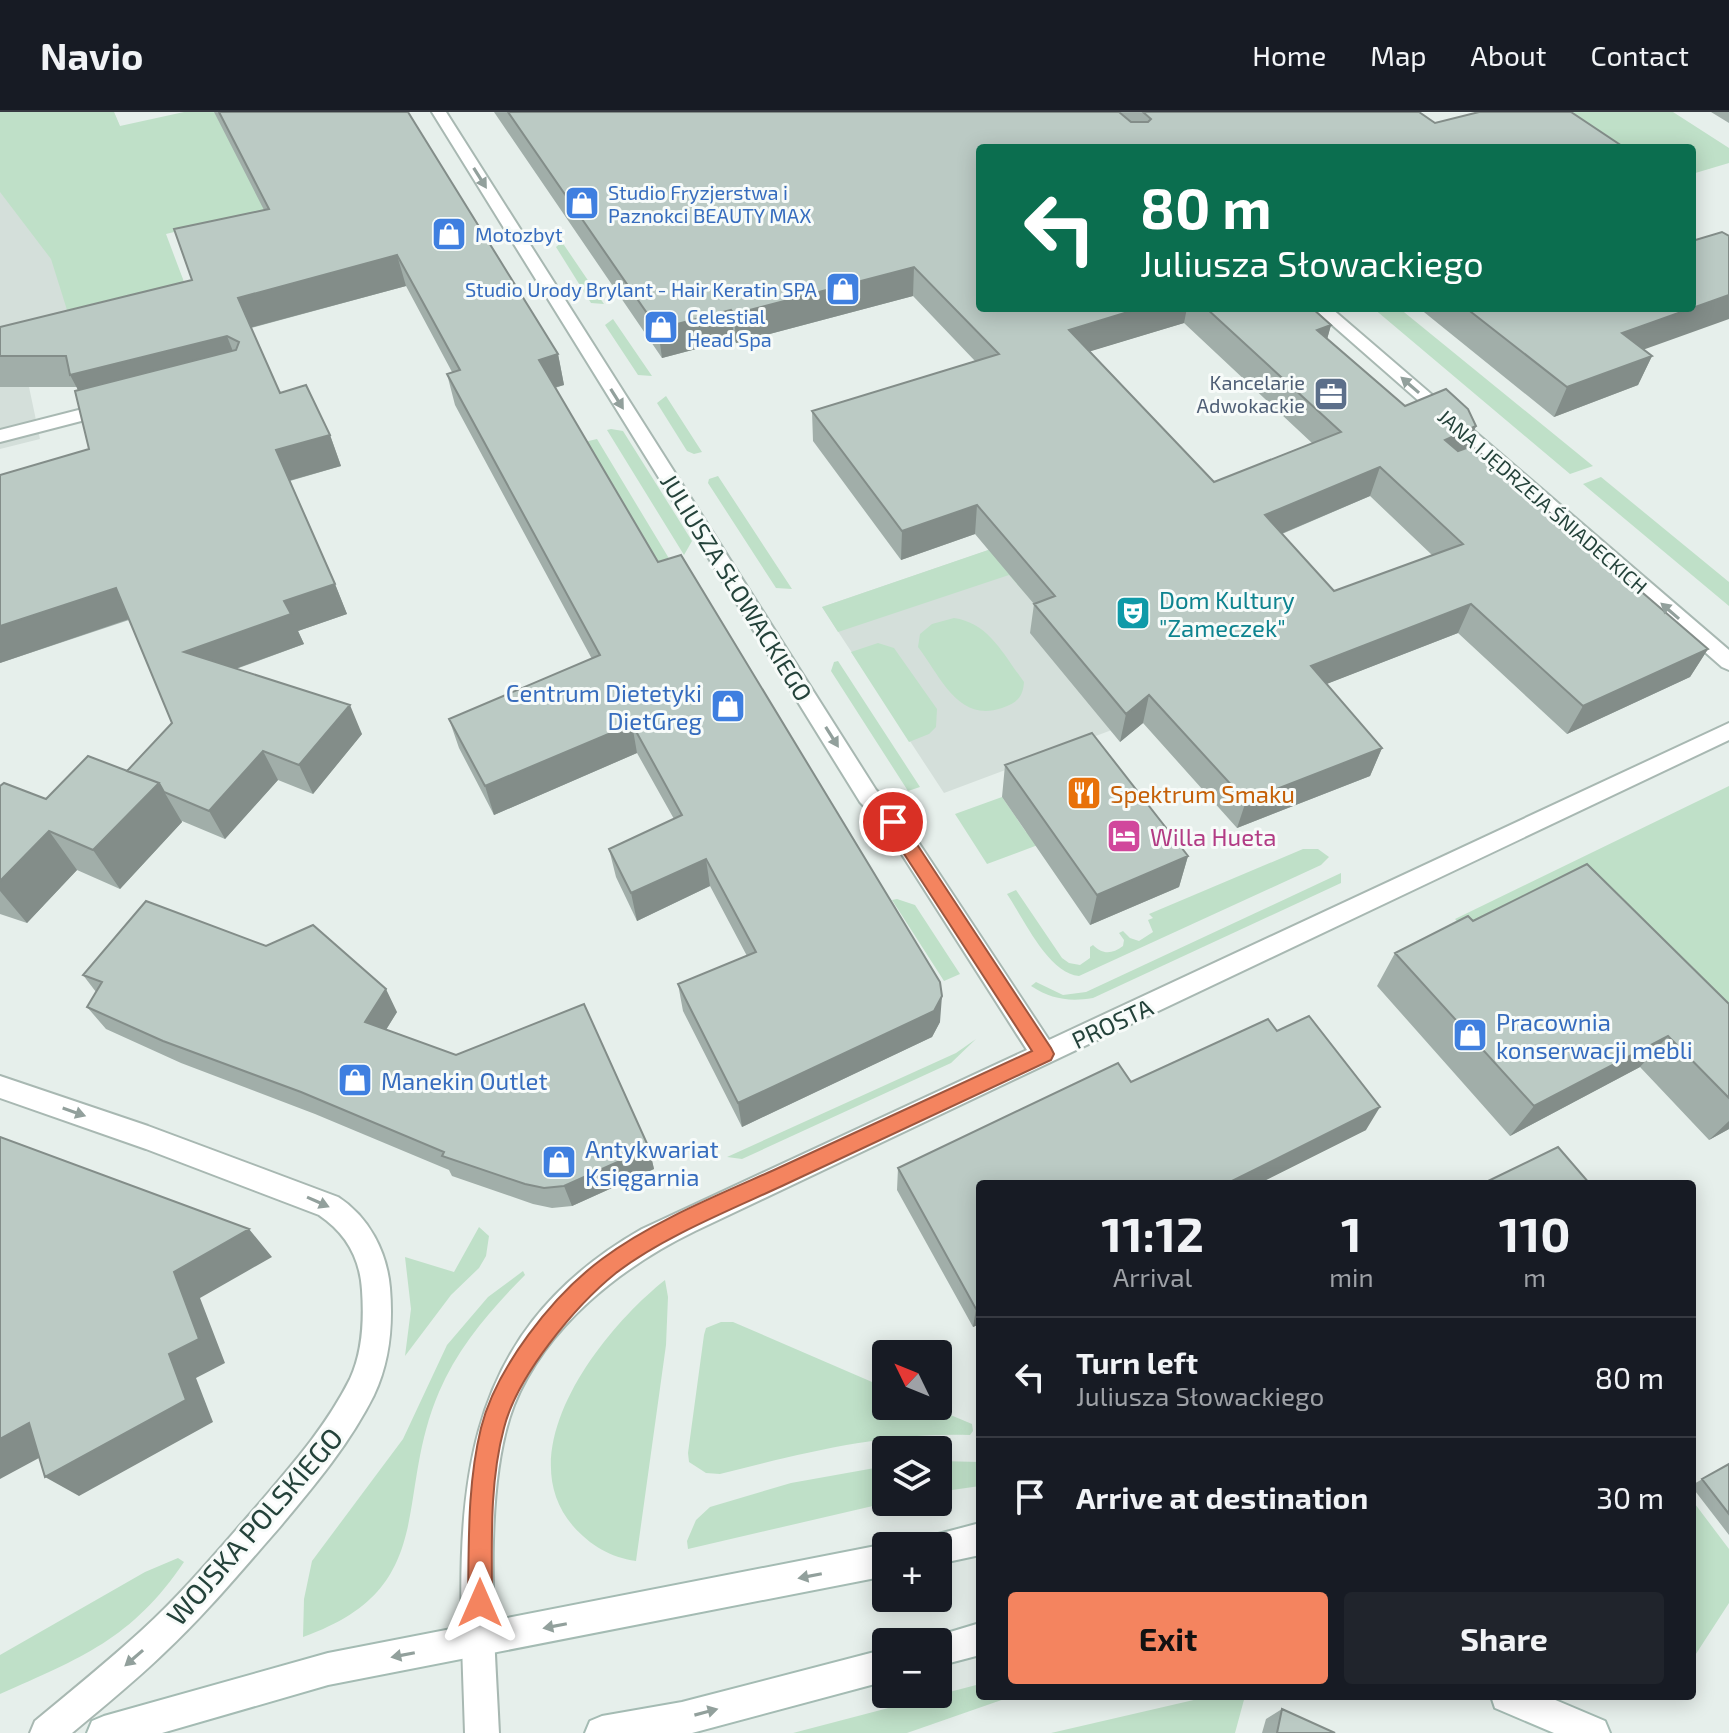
<!DOCTYPE html>
<html lang="en">
<head>
<meta charset="utf-8">
<style>
  :root { --surface:#171b24; --page:#20242c; --text:#f1f3f6; --muted:#9ea1a6; --line:#363941; --accent:#f4845f }
  body { margin:0; font-family:"Exo 2",sans-serif; background:var(--page); color:var(--text); height:100vh; display:flex; flex-direction:column; font-size:30px; white-space:nowrap }
  * { box-sizing:border-box; margin:0 }
  p { font-size:26px; color:var(--muted) }
  .icon { flex:none; width:44px; height:44px; fill:none; stroke:currentColor; stroke-width:2; stroke-linecap:round; stroke-linejoin:round }
  .map { position:relative; flex:1; overflow:hidden }
  .side { position:absolute; left:976px; top:1068px; width:720px; height:520px; display:flex; flex-direction:column; background:var(--surface); border-radius:8px; box-shadow:0 4px 20px #0003 }
  .side>* { flex:none }
  .hud { position:absolute; left:976px; top:32px; width:720px; height:168px; border-radius:8px; box-shadow:0 4px 20px #0003; background:#0b6e4f; color:#fff; overflow:hidden }
  .needle { width:52px; rotate:313deg }
  .buttons { position:absolute; left:872px; top:1228px; display:grid; gap:16px }
  .buttons a { display:grid; place-items:center; width:80px; height:80px; border-radius:8px; background:var(--surface); box-shadow:0 4px 20px #0003; font-size:40px }
  .pin { position:absolute; display:grid; place-items:center; width:68px; height:68px; color:#fff; margin:-34px; border:4px solid #fff; border-radius:50%; box-shadow:0 2px 8px #0007 }
  .me { position:absolute; width:88px; margin:-44px; rotate:0deg; stroke-linejoin:round; filter:drop-shadow(0 0 6px #0008) }
  .turn { display:flex; align-items:center; gap:28px; height:168px; padding:0 32px; font-size:36px }
  .turn .icon { width:104px; height:104px; stroke-width:2.5 }
  .turn b { display:block; font-size:56px; line-height:68px }
  .eta { display:flex; justify-content:space-evenly; align-items:center; height:136px; text-align:center }
  .eta b { font-size:48px; font-weight:700; line-height:56px }
  .cta { display:flex; gap:16px; margin-top:auto; padding:16px 32px }
  .cta a { flex:1; height:92px; border-radius:8px; background:var(--accent); color:#111; font-size:32px; font-weight:700; line-height:92px; text-align:center }
  .cta a+a { background:var(--page); color:var(--text) }
  ul { padding:0; list-style:none }
  li { display:flex; align-items:center; gap:24px; height:120px; padding:0 32px; border-top:2px solid var(--line) }
  li div { flex:1 }
  li b { display:block; font-size:30px }
  li em { font-style:normal }
  header { display:flex; align-items:center; gap:48px; box-sizing:border-box; height:112px; padding:0 40px; background:var(--surface); border-bottom:2px solid var(--line) }
  header strong { font-size:38px }
  nav { display:flex; gap:44px; margin-inline-start:auto; font-size:28px }
  .map>svg:first-child { display:block }
  .built { fill:#d4dfda }
  .green { fill:#bfe0c8 }
  .lines { fill:none; stroke-linecap:round; stroke-linejoin:round }
  .lane-casing { stroke:#a8b8b2; stroke-width:4 }
  .street-casing { stroke:#a8b8b2; stroke-width:4 }
  .secondary-casing { stroke:#a4bbb3; stroke-width:4 }
  .lane { fill:#fff; fill-rule:evenodd }
  .street { fill:#fff; fill-rule:evenodd }
  .secondary { fill:#fff; fill-rule:evenodd }
  .wall { fill:#a1aea9; fill-rule:evenodd }
  .shaded-wall { fill:#838d89 }
  .building { fill:#bbcac4; stroke:#838d89; stroke-width:2; fill-rule:evenodd }
  .oneway { fill:#92a09c }
  .route { fill:#f4845f; stroke:#9f563e; stroke-width:2 }
  .labels { text-anchor:middle; dominant-baseline:central; stroke-width:6; stroke-linejoin:round; paint-order:stroke }
  .far-shop-label { font-size:20px; fill:#366cbe; stroke:#f7fbf9; text-anchor:start }
  .far-service-label { font-size:20px; fill:#4e5e75; stroke:#f7fbf9; text-anchor:end }
  .far-street-label { font-size:20px; fill:#24423a; stroke:#f7fbf9 }
  .street-label { font-size:24px; fill:#24423a; stroke:#f7fbf9 }
  .culture-label { font-size:24px; fill:#0d838f; stroke:#f7fbf9; text-anchor:start }
  .shop-label { font-size:24px; fill:#366cbe; stroke:#f7fbf9; text-anchor:start }
  .food-label { font-size:24px; fill:#c56008; stroke:#f7fbf9; text-anchor:start }
  .hotel-label { font-size:24px; fill:#b23c85; stroke:#f7fbf9; text-anchor:start }
  .near-street-label { font-size:28px; fill:#24423a; stroke:#f7fbf9 }
</style>
</head>
<body>
<header>
<strong>Navio</strong>
<nav><a>Home</a><a>Map</a><a>About</a><a>Contact</a></nav>
</header>
<div class="map">
<svg width="1729" height="1621" viewBox="0 0 1729 1621">
  <rect width="100%" height="100%" fill="#e6efeb"/>
  <path class="built" d="M25 0H114L184 170 67 198 29 275 40 327 0 337V6Z
    M1120 393 1149 604 944 681 822 495Z"/>
  <path class="green" d="M0 0H114L120 14 184 0H394L429 58 166 122 184 170 67 198 51 147 0 80Z
    M1532 0H1673L1729 36V51L1692 62V36H1584Z
    M562 130 604 192 591 191 556 135Z
    M1373 196H1399L1593 354 1570 362Z
    M613 207 652 264 638 263 605 213Z
    M666 284 702 340 694 342 687 339 657 291Z
    M611 317 623 319 692 429 684 443 607 318Z
    M597 327 685 473 662 480 576 332Z
    M718 364 792 477 776 476 708 371 709 367Z
    M1601 365 1729 470V494L1583 372Z
    M1026 425 1023 479 1009 463 838 520 822 495Z
    M954 506C989 511 1003 542 1024 570 1023 585 1017 591 1002 596 958 611 941 565 918 535L920 522 932 512Z
    M878 531 894 536 937 597 936 615 929 622 909 630 851 540Z
    M838 549 920 675 908 679 831 559 834 550Z
    M1729 674V942L1471 824 1455 807Z
    M1002 685 1026 720 1051 728 987 752 955 702Z
    M1303 737H1318L1329 745 1321 753 1079 864C1048 861 1024 807 1007 782L1016 778 1062 846 1069 851 1080 853 1090 846V835L1093 833C1103 843 1112 842 1123 834L1124 828 1119 821 1123 819 1130 826 1139 829 1153 820 1148 808 1153 806 1149 802Z
    M1341 761V771L1093 886C1069 890 1051 887 1031 874L1036 870 1063 883 1086 880Z
    M897 787 915 793 960 862 944 869 892 788Z
    M976 927 951 951 742 1047 727 1045 956 941Z
    M479 1115 489 1124 486 1144 479 1156 451 1183 405 1244 411 1197 405 1145 454 1160Z
    M523 1159 525 1163C491 1197 458 1235 439 1280 393 1387 441 1476 303 1525L304 1487 312 1449 403 1327 447 1233 488 1185Z
    M665 1168 668 1185 666 1233 636 1449C610 1445 591 1434 573 1414 507 1337 604 1216 665 1168Z
    M721 1210H733L886 1276V1294H929L972 1312 973 1319 970 1323C884 1320 803 1341 720 1362L706 1361 689 1350 688 1341 704 1223 706 1216Z
    M938 1349 980 1350V1374L938 1380Z
    M886 1354V1390H890L688 1437 687 1429 696 1408 710 1395 791 1371Z
    M1692 1388 1729 1437V1491L1692 1548Z
    M178 1446 184 1450C132 1527 81 1546 0 1582V1543L145 1460Z
    M980 1572V1584H1013L907 1621H793Z
    M1211 1584H1245L1235 1621H1051Z"/>
  <g class="lines">
    <g class="lane-casing">
      <path id="lane" d="M110 290 119 296 116 300 0 330V318Z"/>
    </g>
    <g class="street-casing">
      <path id="street" d="M432 0H446L876 678 901 704 1049 928 1729 611V628L695 1119C621 1155 546 1214 514 1293 481 1378 495 1529 499 1621H465C459 1417 437 1234 642 1117L1027 938 885 716 860 690Z
        M1313 196H1331L1729 538V558L1722 555Z
        M0 964 148 1014 338 1085C369 1105 387 1140 390 1176 393 1213 390 1249 374 1283 349 1333 314 1374 279 1416 242 1458 205 1503 164 1541 135 1569 103 1595 72 1621H30L35 1609C71 1579 107 1550 141 1519 183 1481 220 1436 257 1394 291 1354 326 1315 350 1267 363 1239 364 1208 362 1178 360 1146 346 1121 319 1103L146 1037 0 986Z"/>
    </g>
    <g class="secondary-casing">
      <path id="secondary" d="M980 1411V1443L938 1452V1434H923L927 1425Z
        M886 1432 890 1434H886V1464L328 1573 162 1621H87L92 1609 104 1604 328 1541Z
        M980 1511V1543L938 1554V1530H925L927 1527Z
        M886 1537V1569L692 1621H585L590 1609 602 1604 682 1590Z
        M1491 1584H1546L1605 1609 1610 1621H1554L1495 1596Z"/>
    </g>
    <use href="#lane" class="lane"/>
    <use href="#street" class="street"/>
    <use href="#secondary" class="secondary"/>
  </g>
  <path class="wall" d="M214 0H408L558 242 564 273 555 276 658 450 940 910 932 925 742 1015 683 899 678 872 747 844 710 774 637 809 616 765 609 737 674 707 637 641 494 703 459 636 449 607 592 547 455 293 447 262 452 260 406 174 251 216 280 281 330 323 341 354 290 369 335 472 347 502 298 519 304 532 236 557 362 622 313 682 278 668 225 727 182 709V710L120 777 77 758 27 811 0 802V674L46 687 127 659 172 611 129 508 0 551 89 337 77 275H0V215L192 168 264 98Z
    M494 0H1419L980 196H1312L1331 213 1327 227 1405 294 1476 314 1467 336 1708 537 1690 565 1567 622 1458 521 1326 572 1382 636 1370 664 1237 716 1143 611 1120 630 1030 521 1034 492 975 422 901 448 813 329 812 299 975 249 913 184 736 231 734 227 662 246ZM1184 211 1312 331 1214 370 1090 239ZM1370 384 1432 443 1334 479 1282 422Z
    M1711 0H1729V11Z
    M1419 196H1692L1644 237 1652 244 1638 273 1554 305Z
    M1005 653 1188 744 1179 775 1090 813 1002 685Z
    M1473 809 1729 892V1017L1709 1028 1640 955 1510 1024 1377 874 1395 841Z
    M83 863 397 900 386 918 649 1036 654 1057 572 1094 552 1096 533 1092 452 1064 449 1058 315 1002 181 951 106 917 87 895 96 880Z
    M1277 919 1366 1018 1258 1072H980V1212L973 1215 897 1078 898 1056Z
    M1729 1352V1423L1692 1375V1373Z
    M1282 1597 1335 1621H1262L1266 1607Z"/>
  <path class="shaded-wall" d="M397 143 406 174 249 216 238 186Z
    M914 155 913 184 736 231 734 202Z
    M1729 183V207L1609 250 1622 221Z
    M1141 196H1187L1184 211 1065 247 1069 218Z
    M731 198 734 227 662 246 658 217Z
    M1331 213 1323 242 1317 218Z
    M227 224 239 255 86 293 70 263Z
    M558 242 564 273 545 278 539 248Z
    M1652 244 1638 273 1554 305 1567 275Z
    M1476 314 1464 344 1445 328Z
    M330 323 341 354 288 369 276 338Z
    M1380 355 1370 384 1257 432 1265 403Z
    M977 393 975 422 901 448 902 419Z
    M335 472 347 502 298 519 304 532 199 570 184 540 284 489Z
    M116 476 132 506 0 551V514Z
    M1471 492 1458 521 1301 582 1311 554Z
    M1708 537 1690 565 1567 622 1583 594Z
    M1149 583 1143 611 1120 630 1126 602Z
    M350 593 362 622 313 682 299 653Z
    M632 612 637 641 494 703 485 674Z
    M1382 636 1370 664 1237 716 1246 689Z
    M263 639 278 668 225 727 209 699Z
    M159 671 182 710 120 777 93 738Z
    M49 719 77 758 27 811 0 779V769Z
    M1188 744 1179 775 1090 813 1097 783Z
    M706 747 710 774 637 809 631 781Z
    M386 877 397 900 377 932 365 910Z
    M942 884 940 910 932 925 742 1015 738 991Z
    M1668 924 1640 955 1510 1024 1534 994Z
    M1380 995 1366 1018 1258 1072H1226Z
    M1729 1009V1017L1709 1028Z
    M649 1036 654 1057 572 1094 564 1074Z
    M249 1117 272 1145 200 1186 225 1251 196 1266 213 1310 79 1384 45 1365 169 1242 174 1160Z
    M980 1195V1212L973 1215 976 1197Z
    M29 1311 63 1333 0 1367V1327Z"/>
  <path class="building" d="M219 0H408L558 242 539 248 658 450 681 443 940 870 942 884 934 899 738 991 678 872 756 840 706 747 631 781 609 737 682 703 632 612 485 674 449 607 600 543 447 262 460 258 397 143 238 186 280 281 306 273 330 323 276 338 335 472 284 489 291 502 184 540 350 593 299 653 263 639 209 699 164 680 159 671 127 659 172 611 116 476 0 514V363L89 337 75 279 236 238 239 230 227 224 70 263 66 244H0V215L192 168 174 117 269 97Z
    M508 0H1119L1131 10H1148L1151 7 1143 0H1419L1435 11 1479 0H1571L1625 36H980V196H1141L1069 218 1214 370 1341 320 1206 196H1312L1331 213 1317 218 1405 294 1446 277 1468 297 1476 314 1445 328 1458 339 1472 334 1708 537 1583 594 1471 492 1311 554 1382 636 1246 689 1149 583 1126 602 1034 492 1055 484 977 393 902 419 812 299 999 242 914 155 734 202 731 198 658 217ZM1380 355 1463 432 1334 479 1265 403Z
    M1722 120 1729 124V183L1622 221 1652 244 1567 275 1466 196H1692V129Z
    M1092 621 1188 744 1097 783 1005 653Z
    M88 644 159 671 93 738 49 719 0 769V674L4 671 46 687Z
    M1587 752 1729 892V986L1668 924 1534 994 1395 841 1468 804 1473 809Z
    M146 789 266 834 313 813 386 877 365 910 456 943 584 892 649 1036 564 1074 544 1076 525 1072 442 1044 444 1040 301 980 163 929 87 895 102 870 83 863Z
    M1309 904 1380 995 1226 1072H980V1195L976 1197 898 1056 1118 951 1131 970 1268 907 1277 919Z
    M0 1025 249 1117 174 1160 199 1227 169 1242 186 1288 45 1365 29 1311 0 1327Z
    M1558 1035 1590 1072H1482Z
    M1729 1352V1402L1702 1367Z
    M1282 1597 1335 1621H1277Z"/>
  <defs><path id="oneway-solid" d="M-6-.8H1V-3.2L6.5 0L1 3.2V.8H-6Z" transform="scale(2)"/></defs>
  <g class="oneway">
    <use href="#oneway-solid" transform="translate(480 66) rotate(58)"/>
    <use href="#oneway-solid" transform="translate(1410 273) rotate(-139)"/>
    <use href="#oneway-solid" transform="translate(617 287) rotate(58)"/>
    <use href="#oneway-solid" transform="translate(1670 499) rotate(-139)"/>
    <use href="#oneway-solid" transform="translate(832 625) rotate(58)"/>
    <use href="#oneway-solid" transform="translate(74 1000) rotate(19)"/>
    <use href="#oneway-solid" transform="translate(318 1090) rotate(24)"/>
    <use href="#oneway-solid" transform="translate(810 1464) rotate(169)"/>
    <use href="#oneway-solid" transform="translate(555 1514) rotate(169)"/>
    <use href="#oneway-solid" transform="translate(403 1543) rotate(169)"/>
    <use href="#oneway-solid" transform="translate(134 1546) rotate(139)"/>
    <use href="#oneway-solid" transform="translate(706 1600) rotate(-15)"/>
  </g>
  <path class="route" d="M893 703 899 705 1051 936 1054 942 1051 948C962 990 872 1032 782 1074 730 1098 661 1126 616 1161 575 1194 517 1264 504 1316 489 1372 492 1433 492 1491L489 1499 480 1503 472 1499 468 1491C469 1433 467 1373 481 1316 496 1256 552 1184 602 1147 651 1110 718 1083 774 1058 860 1018 946 979 1032 939L886 714 884 710 886 705Z"/>
  <defs>
    <g id="shop-square" transform="scale(1.8)"><rect x="-9" y="-9" width="18" height="18" rx="4" fill="#3f7fe0" stroke="#f7fbf9"/><path d="M-5-2.5h2.3a2.7 3.5 0 0 1 5.4 0H5L5.5 6h-11ZM-1.5-2.5h3a1.5 2.3 0 0 0-3 0Z" fill="#fff"/></g>
    <g id="office-square" transform="scale(1.8)"><rect x="-9" y="-9" width="18" height="18" rx="4" fill="#5c6f8a" stroke="#f7fbf9"/><path d="M-6-3h4V-5.5h4V-3h4V5H-6ZM-1-4.5V-3h2v-1.5ZM-6 0V1H6V0Z" fill="#fff"/></g>
    <g id="theatre-square" transform="scale(1.8)"><rect x="-9" y="-9" width="18" height="18" rx="4" fill="#0f9aa8" stroke="#f7fbf9"/><path d="M-5-5.5Q0-4 5-5.5V0Q5 5 0 6Q-5 5-5 0ZM-3.3-2.5H-1v1.5H-3.3ZM1-2.5H3.3v1.5H1ZM-2.8 1Q0 5.5 2.8 1Z" fill="#fff"/></g>
    <g id="restaurant-square" transform="scale(1.8)"><rect x="-9" y="-9" width="18" height="18" rx="4" fill="#e8710a" stroke="#f7fbf9"/><path d="M-5-6h1v4h1v-4h1v4h1v-4h1v5L-1.5 .5V6h-2V.5L-5-1ZM5-6V6H3V1.5H1.5Q1.5-4 5-6Z" fill="#fff"/></g>
    <g id="hotel-square" transform="scale(1.8)"><rect x="-9" y="-9" width="18" height="18" rx="4" fill="#d1479c" stroke="#f7fbf9"/><path d="M-6-4.5h1.5V1H6V5H4.5V3h-9V5H-6ZM-4 0a1.8 1.8 0 1 1 3.6 0ZM.5 0V-2.5h3Q6-2.5 6 0Z" fill="#fff"/></g>
  </defs>
  <g fill-rule="evenodd">
    <use href="#shop-square" x="582" y="91"/>
    <use href="#shop-square" x="449" y="122"/>
    <use href="#shop-square" x="843" y="177"/>
    <use href="#shop-square" x="661" y="215"/>
    <use href="#office-square" x="1331" y="282"/>
    <use href="#theatre-square" x="1133" y="501"/>
    <use href="#shop-square" x="728" y="594"/>
    <use href="#restaurant-square" x="1084" y="681"/>
    <use href="#hotel-square" x="1124" y="724"/>
    <use href="#shop-square" x="1470" y="923"/>
    <use href="#shop-square" x="355" y="968"/>
    <use href="#shop-square" x="559" y="1050"/>
  </g>
  <g class="labels">
    <g class="far-shop-label">
      <text x="608" y="80">Studio Fryzjerstwa i<tspan x="608" dy="23">Paznokci BEAUTY MAX</tspan></text>
      <text x="475" y="122">Motozbyt</text>
      <text x="817" y="177" text-anchor="end">Studio Urody Brylant - Hair Keratin SPA</text>
      <text x="687" y="204">Celestial<tspan x="687" dy="23">Head Spa</tspan></text>
    </g>
    <g class="far-service-label">
      <text x="1305" y="270">Kancelarie<tspan x="1305" dy="23">Adwokackie</tspan></text>
    </g>
    <g class="far-street-label">
      <text transform="translate(1543 389) rotate(41)">JANA I JĘDRZEJA ŚNIADECKICH</text>
    </g>
    <g class="street-label">
      <text transform="translate(737 475) rotate(58)">JULIUSZA SŁOWACKIEGO</text>
      <text transform="translate(1112 911) rotate(-25)">PROSTA</text>
    </g>
    <g class="culture-label">
      <text x="1159" y="487">Dom Kultury<tspan x="1159" dy="28">"Zameczek"</tspan></text>
    </g>
    <g class="shop-label">
      <text x="702" y="580" text-anchor="end">Centrum Dietetyki<tspan x="702" dy="28">DietGreg</tspan></text>
      <text x="1496" y="909">Pracownia<tspan x="1496" dy="28">konserwacji mebli</tspan></text>
      <text x="381" y="968">Manekin Outlet</text>
      <text x="585" y="1036">Antykwariat<tspan x="585" dy="28">Księgarnia</tspan></text>
    </g>
    <g class="food-label">
      <text x="1110" y="681">Spektrum Smaku</text>
    </g>
    <g class="hotel-label">
      <text x="1150" y="724">Willa Hueta</text>
    </g>
    <g class="near-street-label">
      <text transform="translate(254 1414) rotate(-49)">WOJSKA POLSKIEGO</text>
    </g>
  </g>
</svg>
<div class="buttons">
<a><svg class="needle" viewBox="-14 -14 28 28"><path d="M0-13l5 13h-10z" fill="#e53935"/><path d="M0 13l5-13h-10z" fill="#9ea1a6"/></svg></a>
<a><svg class="icon" aria-label="layers" viewBox="0 0 24 24"><path d="M12 4l9 5-9 5-9-5zM3 14l9 5 9-5"/></svg></a>
<a>+</a>
<a>−</a>
</div>
<div class="pin" style="left:893px;top:710px;background:#d93025"><svg class="icon" aria-label="arrive" viewBox="0 0 24 24"><path d="M6 21V4h12l-3 4 3 4H6"/></svg></div>
<svg class="me" style="left:480px;top:1491px" viewBox="-20 -20 40 40"><path d="M0-17L14 15 0 8-14 15z" fill="#f4845f" stroke="#fff" stroke-width="4"/></svg>
<div class="hud">
<div class="turn"><svg class="icon" aria-label="left" viewBox="0 0 24 24"><path d="M17 20v-9H6M10 6l-5 5 5 5"/></svg><div><b>80 m</b>Juliusza Słowackiego</div></div>
</div>
<section class="side">
<div class="eta">
<div><b>11:12</b><p>Arrival</p></div>
<div><b>1</b><p>min</p></div>
<div><b>110</b><p>m</p></div>
</div>
<ul>
<li><svg class="icon" aria-label="left" viewBox="0 0 24 24"><path d="M17 20v-9H6M10 6l-5 5 5 5"/></svg><div><b>Turn left</b><p>Juliusza Słowackiego</p></div><em>80 m</em></li>
<li><svg class="icon" aria-label="arrive" viewBox="0 0 24 24"><path d="M6 21V4h12l-3 4 3 4H6"/></svg><div><b>Arrive at destination</b></div><em>30 m</em></li>
</ul>
<div class="cta"><a>Exit</a><a>Share</a></div>
</section>
</div>
</body>
</html>
